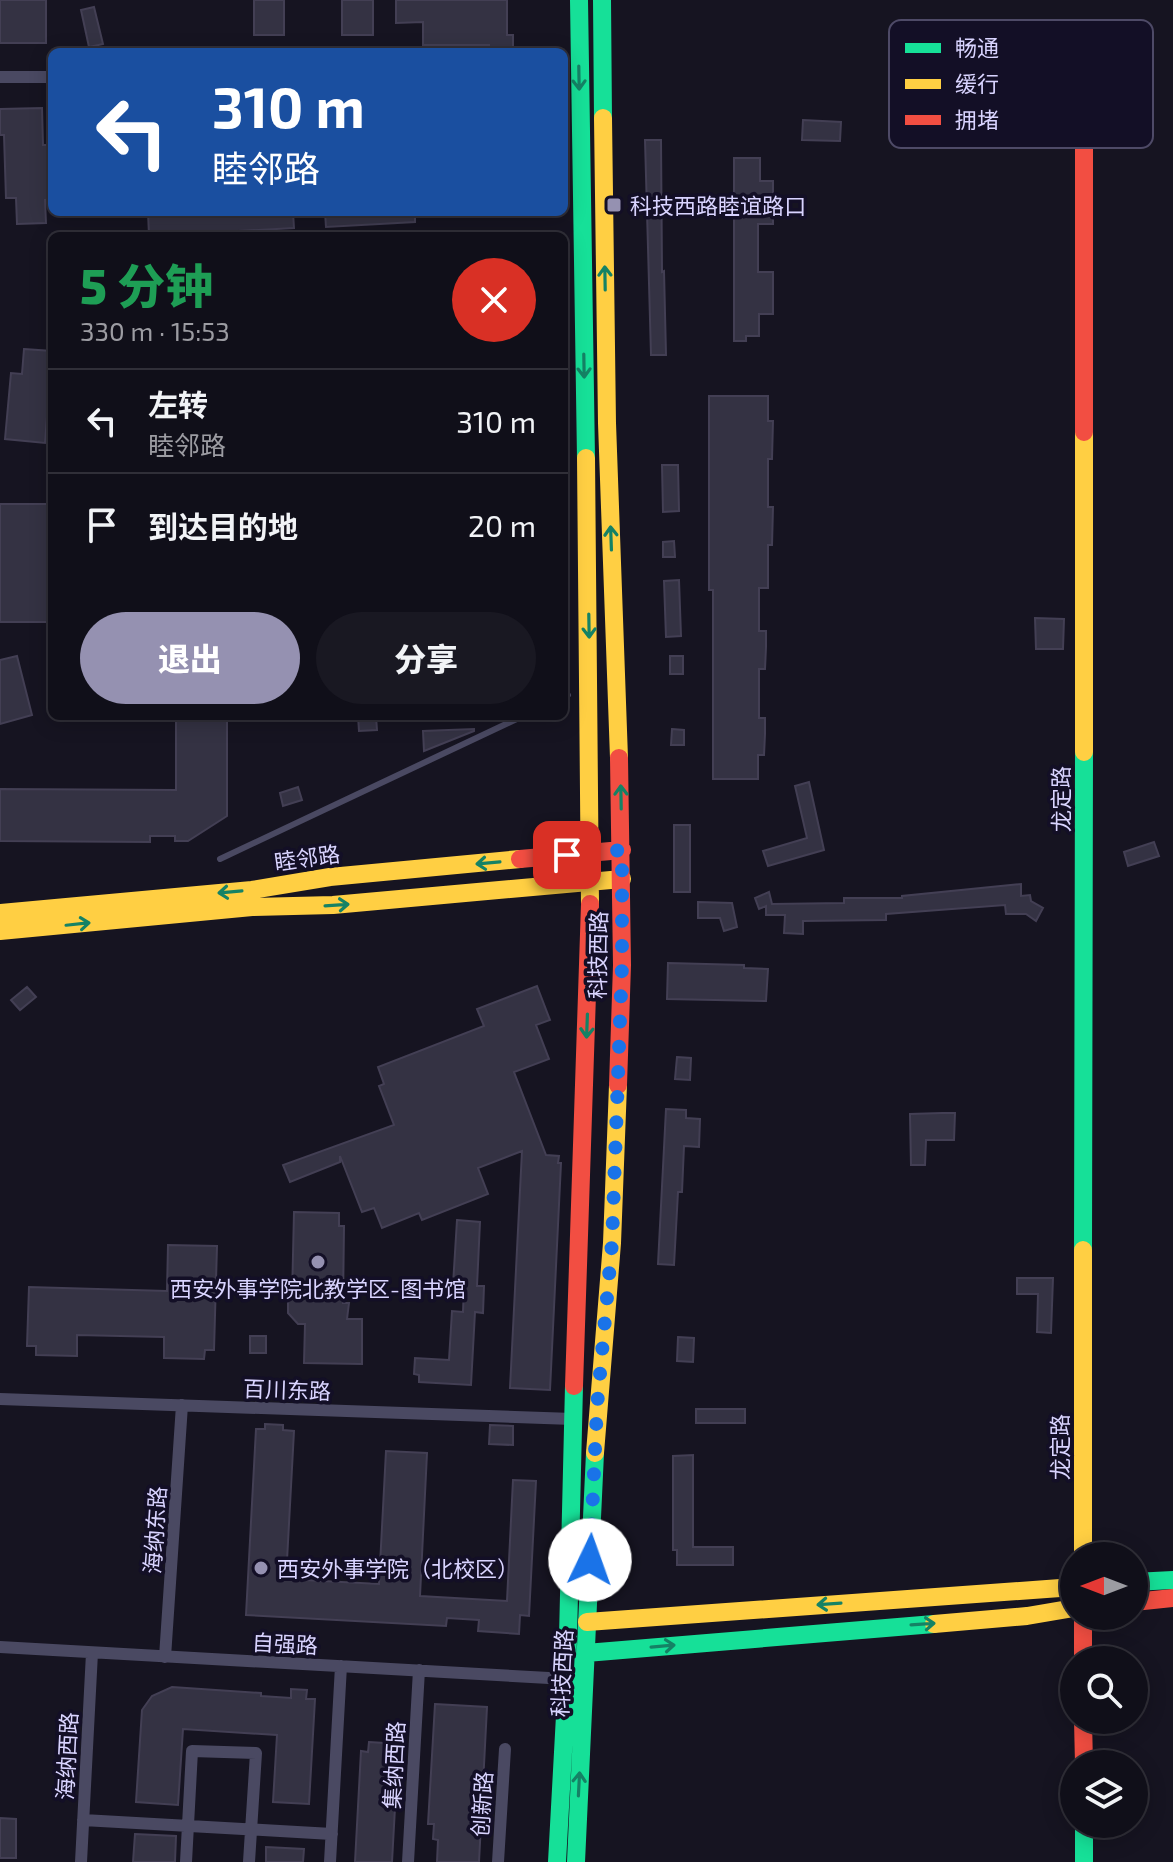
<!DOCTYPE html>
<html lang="zh">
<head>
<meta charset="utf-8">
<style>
  :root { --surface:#100f19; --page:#191822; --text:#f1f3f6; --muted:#9c9ca2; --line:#302f38; --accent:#9591b1 }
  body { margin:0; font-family:"Exo 2","Noto Sans SC",sans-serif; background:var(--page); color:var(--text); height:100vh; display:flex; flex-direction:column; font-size:30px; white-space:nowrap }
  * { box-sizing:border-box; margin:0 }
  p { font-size:26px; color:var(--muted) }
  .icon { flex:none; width:44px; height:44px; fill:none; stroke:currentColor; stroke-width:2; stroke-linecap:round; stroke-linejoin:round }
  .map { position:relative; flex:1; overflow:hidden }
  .side { position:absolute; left:48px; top:232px; width:520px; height:488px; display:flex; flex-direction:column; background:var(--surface); border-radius:12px; box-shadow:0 4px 20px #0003,0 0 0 2px var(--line) }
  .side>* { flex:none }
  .banner { position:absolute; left:48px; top:48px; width:520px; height:168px; border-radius:12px; box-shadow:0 4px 20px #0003,0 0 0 2px var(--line); background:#1a4fa0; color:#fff; overflow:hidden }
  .needle { width:52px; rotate:270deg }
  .controls { position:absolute; left:1060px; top:1542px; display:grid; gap:16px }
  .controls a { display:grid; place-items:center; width:88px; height:88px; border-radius:50%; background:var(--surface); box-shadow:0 4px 20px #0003,0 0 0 2px var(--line); font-size:40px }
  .pin { position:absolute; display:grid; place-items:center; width:68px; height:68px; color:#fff; margin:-34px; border-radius:16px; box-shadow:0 4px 12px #0006 }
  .me { position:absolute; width:88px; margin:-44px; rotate:3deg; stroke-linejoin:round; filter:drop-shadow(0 0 6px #0008) }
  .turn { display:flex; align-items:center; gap:28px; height:168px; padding:0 32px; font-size:36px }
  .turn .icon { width:104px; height:104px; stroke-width:2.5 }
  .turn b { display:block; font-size:56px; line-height:68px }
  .round { display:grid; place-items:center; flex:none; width:84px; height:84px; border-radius:42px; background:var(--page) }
  .head { display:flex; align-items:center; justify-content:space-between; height:136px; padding:0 32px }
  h1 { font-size:48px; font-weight:800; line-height:60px; color:#1e9e55 }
  .action { display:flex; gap:16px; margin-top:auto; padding:16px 32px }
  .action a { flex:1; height:92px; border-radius:48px; background:var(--accent); color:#fff; font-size:32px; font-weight:800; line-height:92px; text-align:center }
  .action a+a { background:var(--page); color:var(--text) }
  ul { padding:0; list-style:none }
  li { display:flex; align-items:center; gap:24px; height:104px; padding:0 32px; border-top:2px solid var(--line) }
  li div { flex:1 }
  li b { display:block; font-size:30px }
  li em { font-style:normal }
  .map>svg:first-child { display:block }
  .building { fill:#343243; stroke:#433f54; stroke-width:2 }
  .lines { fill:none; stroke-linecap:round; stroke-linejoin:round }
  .lane { stroke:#4a4962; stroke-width:6 }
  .street { stroke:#4a4962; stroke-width:12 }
  .fast { stroke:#16e098; stroke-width:18 }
  .slow { stroke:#ffcf43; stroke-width:18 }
  .jam { stroke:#f24e42; stroke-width:18 }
  .oneway { stroke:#158265 }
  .route { stroke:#1a73e8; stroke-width:14; stroke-dasharray:0 25.2 }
  .poi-dot { fill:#9591b1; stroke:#130f26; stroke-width:3 }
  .labels { text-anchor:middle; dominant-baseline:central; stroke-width:7; stroke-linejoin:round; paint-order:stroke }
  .poi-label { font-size:22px; fill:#d9d4ff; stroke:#130f26; text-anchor:start }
  .street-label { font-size:22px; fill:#d9d4ff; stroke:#130f26 }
  .key { fill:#130f26; stroke:#4e4a67; stroke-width:2 }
  .key-label { font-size:22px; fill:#d9d4ff }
</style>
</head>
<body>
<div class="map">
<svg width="1173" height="1862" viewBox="0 0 1173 1862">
  <rect width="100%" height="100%" fill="#161421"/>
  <path class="building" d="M0 0H46V43H0Z
    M254 0H284V35H254Z
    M342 0H373V35H342Z
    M396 0H507V35H513V52H489V45H423V22L396 23Z
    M94 7 103 44 89 47 81 10Z
    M42 108 43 145H49L51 200H45L46 223 17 224 16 198H6L4 135H0V109Z
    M803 120 841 122 840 141 802 140Z
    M645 140H661L662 272 664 271 666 355H651Z
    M734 158H760V181H773V224H758V272H773V314H759V336H746V341H734Z
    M148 212H293L294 228 149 236Z
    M325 212H415V222L326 227Z
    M24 349 52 351 45 443 5 439 11 373 22 374Z
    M709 396H768V421H773L772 459H768V507H773L772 545H768V588H759V631H766V647L765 669H759V718H765V734L764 755H758V779H713V590H709Z
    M662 465H678L679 511 663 512Z
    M0 504H52V622H0Z
    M674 541 675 557H663V542Z
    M679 580 681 636 666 637 664 581Z
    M1035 618 1064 619 1063 649H1036Z
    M17 656 32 715 0 724V660Z
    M670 656H683V674H670Z
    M176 716H227V816L188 841H175V836H150V842L0 841V789L176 790Z
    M358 716H376L377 730 359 731Z
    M474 729V731L424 751 423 731Z
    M672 729 684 730V745H671Z
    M809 782 824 850 768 866 763 851 807 838 795 786Z
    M298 787 302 800 283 806 280 793Z
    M674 825H690V892H674Z
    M1154 842 1159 856 1128 866 1124 852Z
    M1021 884V896L1030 895 1031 901 1043 908 1036 921 1026 914H1006L1005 905 886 914V920L803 921V934L784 933 785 915H766V906L759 909 755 898 769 892 772 904 844 903V898H902V896Z
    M698 902 732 903 737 927 724 931 720 918H698Z
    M668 963 744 965V968L768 969 766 1001 667 999Z
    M537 986 550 1020 536 1025 549 1059 514 1072 546 1155 559 1156 558 1163H561L550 1390 510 1388 522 1151 478 1168 488 1194 422 1220 419 1213 382 1228 374 1208 362 1212 340 1156V1162L290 1182 283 1165 394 1125 379 1086 384 1084 378 1067 484 1026 477 1009Z
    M27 987 36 997 20 1010 11 1000Z
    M677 1057 691 1058 690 1080 675 1079Z
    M666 1109 686 1110V1118L700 1119 699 1147 684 1146 682 1192H678L674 1265 658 1264Z
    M942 1113H955L954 1140H926L925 1165H911L910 1114Z
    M294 1212 339 1213V1226H344L343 1303H349L347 1319H362V1364L304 1363 305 1324H298L288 1313V1298H292Z
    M457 1220 480 1222 477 1286H484L483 1313 475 1312 471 1385 419 1382V1375L414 1374 415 1358 449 1360 452 1311 463 1312 464 1286 453 1285Z
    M168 1245 217 1246 214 1350H205L204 1359 164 1358V1337L77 1335V1356L36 1355V1346H27L29 1287 167 1291Z
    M1017 1278H1053L1051 1333 1037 1332 1038 1294H1017Z
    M250 1336H266V1353H250Z
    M678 1337 694 1338 693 1362 677 1361Z
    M696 1409H745V1423H696Z
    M265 1424 283 1425V1430L294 1431 286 1579 379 1584 386 1451 427 1453 420 1596 507 1601 513 1480 536 1481 529 1616 520 1615 519 1634 478 1631 479 1620 447 1618 446 1626 246 1615 256 1429H265Z
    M490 1425 513 1426V1445L489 1444Z
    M693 1455V1547H733V1565H677V1550H673V1456Z
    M172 1687 261 1693V1696L291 1698V1689L307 1690 306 1699H315L309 1804 273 1802 277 1735 183 1729 178 1805 136 1802 142 1710 152 1696Z
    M435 1704 487 1707 479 1862H437L438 1840 433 1839 434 1824H428Z
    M369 1742 384 1743 383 1752 398 1753 392 1862H355L361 1751 368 1752Z
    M0 1818 16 1819V1858H0Z
    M135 1834 176 1836 175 1862H133Z
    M266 1847 304 1849 303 1862H266Z"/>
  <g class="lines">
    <path class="lane" d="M564 697 568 695
      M220 859 523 716"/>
    <path class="street" d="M0 77H52
      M0 1399 573 1419
      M0 1647 567 1679
      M165 1657 182 1405
      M83 1820 332 1834
      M81 1862 92 1653
      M186 1862 192 1751 256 1753 249 1862
      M330 1862 341 1666
      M408 1862 419 1670
      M498 1862 505 1749"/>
    <path class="fast" d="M579 0 586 458
      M602 0 603 118
      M1083 1250 1084 752
      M1134 1582 1173 1580
      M586 1653 934 1624
      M1084 1824V1862
      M557 1862 567 1679 574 1386
      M576 1862 595 1453"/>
    <path class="slow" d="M603 118 607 423 619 758
      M586 458 590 904
      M1084 752V432
      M0 913 252 890 330 877 520 859
      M0 931 252 907 333 905 622 879
      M595 1453 612 1243 618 1085
      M1083 1556V1250
      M587 1622 1074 1587
      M934 1624 1027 1616 1074 1608"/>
    <path class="jam" d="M1084 432V42
      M520 859 622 850
      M618 1085 622 965 619 758
      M574 1386 590 904
      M1134 1602 1173 1598
      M1083 1616V1660
      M1083 1720 1084 1764"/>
  </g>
  <defs><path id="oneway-shaft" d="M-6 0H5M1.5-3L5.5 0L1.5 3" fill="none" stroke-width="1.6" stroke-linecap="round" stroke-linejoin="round" transform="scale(2)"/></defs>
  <g class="oneway">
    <use href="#oneway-shaft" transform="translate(579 78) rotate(89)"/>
    <use href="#oneway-shaft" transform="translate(605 278) rotate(-91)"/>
    <use href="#oneway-shaft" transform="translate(584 366) rotate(89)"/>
    <use href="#oneway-shaft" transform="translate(611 538) rotate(-92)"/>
    <use href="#oneway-shaft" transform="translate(589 626) rotate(89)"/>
    <use href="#oneway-shaft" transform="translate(621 797) rotate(-91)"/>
    <use href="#oneway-shaft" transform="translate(488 863) rotate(175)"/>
    <use href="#oneway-shaft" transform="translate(230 892) rotate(175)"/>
    <use href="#oneway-shaft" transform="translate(337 905) rotate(-4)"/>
    <use href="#oneway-shaft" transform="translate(78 924) rotate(-6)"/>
    <use href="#oneway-shaft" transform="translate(587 1026) rotate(92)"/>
    <use href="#oneway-shaft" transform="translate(829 1604) rotate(176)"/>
    <use href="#oneway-shaft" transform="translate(923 1624) rotate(-4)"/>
    <use href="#oneway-shaft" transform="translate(663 1646) rotate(-5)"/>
    <use href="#oneway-shaft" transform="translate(579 1784) rotate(-87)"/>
  </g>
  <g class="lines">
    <path class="route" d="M567 855 622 850V965L612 1243 597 1407 590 1560"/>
  </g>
  <g class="poi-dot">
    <rect x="606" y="197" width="16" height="16" rx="4"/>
    <circle cx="318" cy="1262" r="8"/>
    <circle cx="261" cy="1568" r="8"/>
  </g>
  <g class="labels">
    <g class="poi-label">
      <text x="630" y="205">科技西路睦谊路口</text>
      <text x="318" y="1288" text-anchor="middle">西安外事学院北教学区-图书馆</text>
      <text x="277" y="1568">西安外事学院（北校区）</text>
    </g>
    <g class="street-label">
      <text transform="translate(1060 799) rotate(-90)">龙定路</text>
      <text transform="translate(307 857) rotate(-8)">睦邻路</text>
      <text transform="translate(597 955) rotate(-89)">科技西路</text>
      <text transform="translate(287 1389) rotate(2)">百川东路</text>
      <text transform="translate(1059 1447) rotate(-90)">龙定路</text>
      <text transform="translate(154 1530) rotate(-86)">海纳东路</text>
      <text transform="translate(285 1643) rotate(3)">自强路</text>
      <text transform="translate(561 1673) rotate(-87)">科技西路</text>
      <text transform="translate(66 1756) rotate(-87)">海纳西路</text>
      <text transform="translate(393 1765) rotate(-87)">集纳西路</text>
      <text transform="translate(481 1804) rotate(-86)">创新路</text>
    </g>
  </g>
  <rect x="889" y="20" width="264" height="128" rx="12" class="key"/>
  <rect x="905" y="43" width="36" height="10" fill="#16e098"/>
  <rect x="905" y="79" width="36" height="10" fill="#ffcf43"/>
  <rect x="905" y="115" width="36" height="10" fill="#f24e42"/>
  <g class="key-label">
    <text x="955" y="56">畅通</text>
    <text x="955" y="92">缓行</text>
    <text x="955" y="128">拥堵</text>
  </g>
</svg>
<div class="controls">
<a><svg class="needle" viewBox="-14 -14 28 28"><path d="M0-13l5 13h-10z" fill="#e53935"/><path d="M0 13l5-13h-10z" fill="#9c9ca2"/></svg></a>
<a><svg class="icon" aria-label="search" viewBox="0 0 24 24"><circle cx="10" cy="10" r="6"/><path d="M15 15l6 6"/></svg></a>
<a><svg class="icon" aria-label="layers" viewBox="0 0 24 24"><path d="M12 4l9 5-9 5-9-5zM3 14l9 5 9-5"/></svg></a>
</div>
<div class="pin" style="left:567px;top:855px;background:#d93025"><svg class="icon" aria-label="arrive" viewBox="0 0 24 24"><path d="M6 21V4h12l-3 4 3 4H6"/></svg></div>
<svg class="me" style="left:590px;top:1560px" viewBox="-20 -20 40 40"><circle r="19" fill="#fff"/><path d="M0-13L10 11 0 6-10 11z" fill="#1a73e8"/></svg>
<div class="banner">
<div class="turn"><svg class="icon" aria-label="left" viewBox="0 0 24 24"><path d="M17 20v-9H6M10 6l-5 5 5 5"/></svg><div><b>310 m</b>睦邻路</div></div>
</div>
<section class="side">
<div class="head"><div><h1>5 分钟</h1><p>330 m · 15:53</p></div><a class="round" style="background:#d93025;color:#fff"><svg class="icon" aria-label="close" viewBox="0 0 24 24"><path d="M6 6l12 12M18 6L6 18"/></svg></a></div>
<ul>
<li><svg class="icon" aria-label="left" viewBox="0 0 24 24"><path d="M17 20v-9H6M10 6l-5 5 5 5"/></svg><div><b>左转</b><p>睦邻路</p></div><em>310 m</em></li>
<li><svg class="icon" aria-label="arrive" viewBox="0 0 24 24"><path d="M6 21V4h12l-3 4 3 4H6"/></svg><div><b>到达目的地</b></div><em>20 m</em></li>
</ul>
<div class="action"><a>退出</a><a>分享</a></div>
</section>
</div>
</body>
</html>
